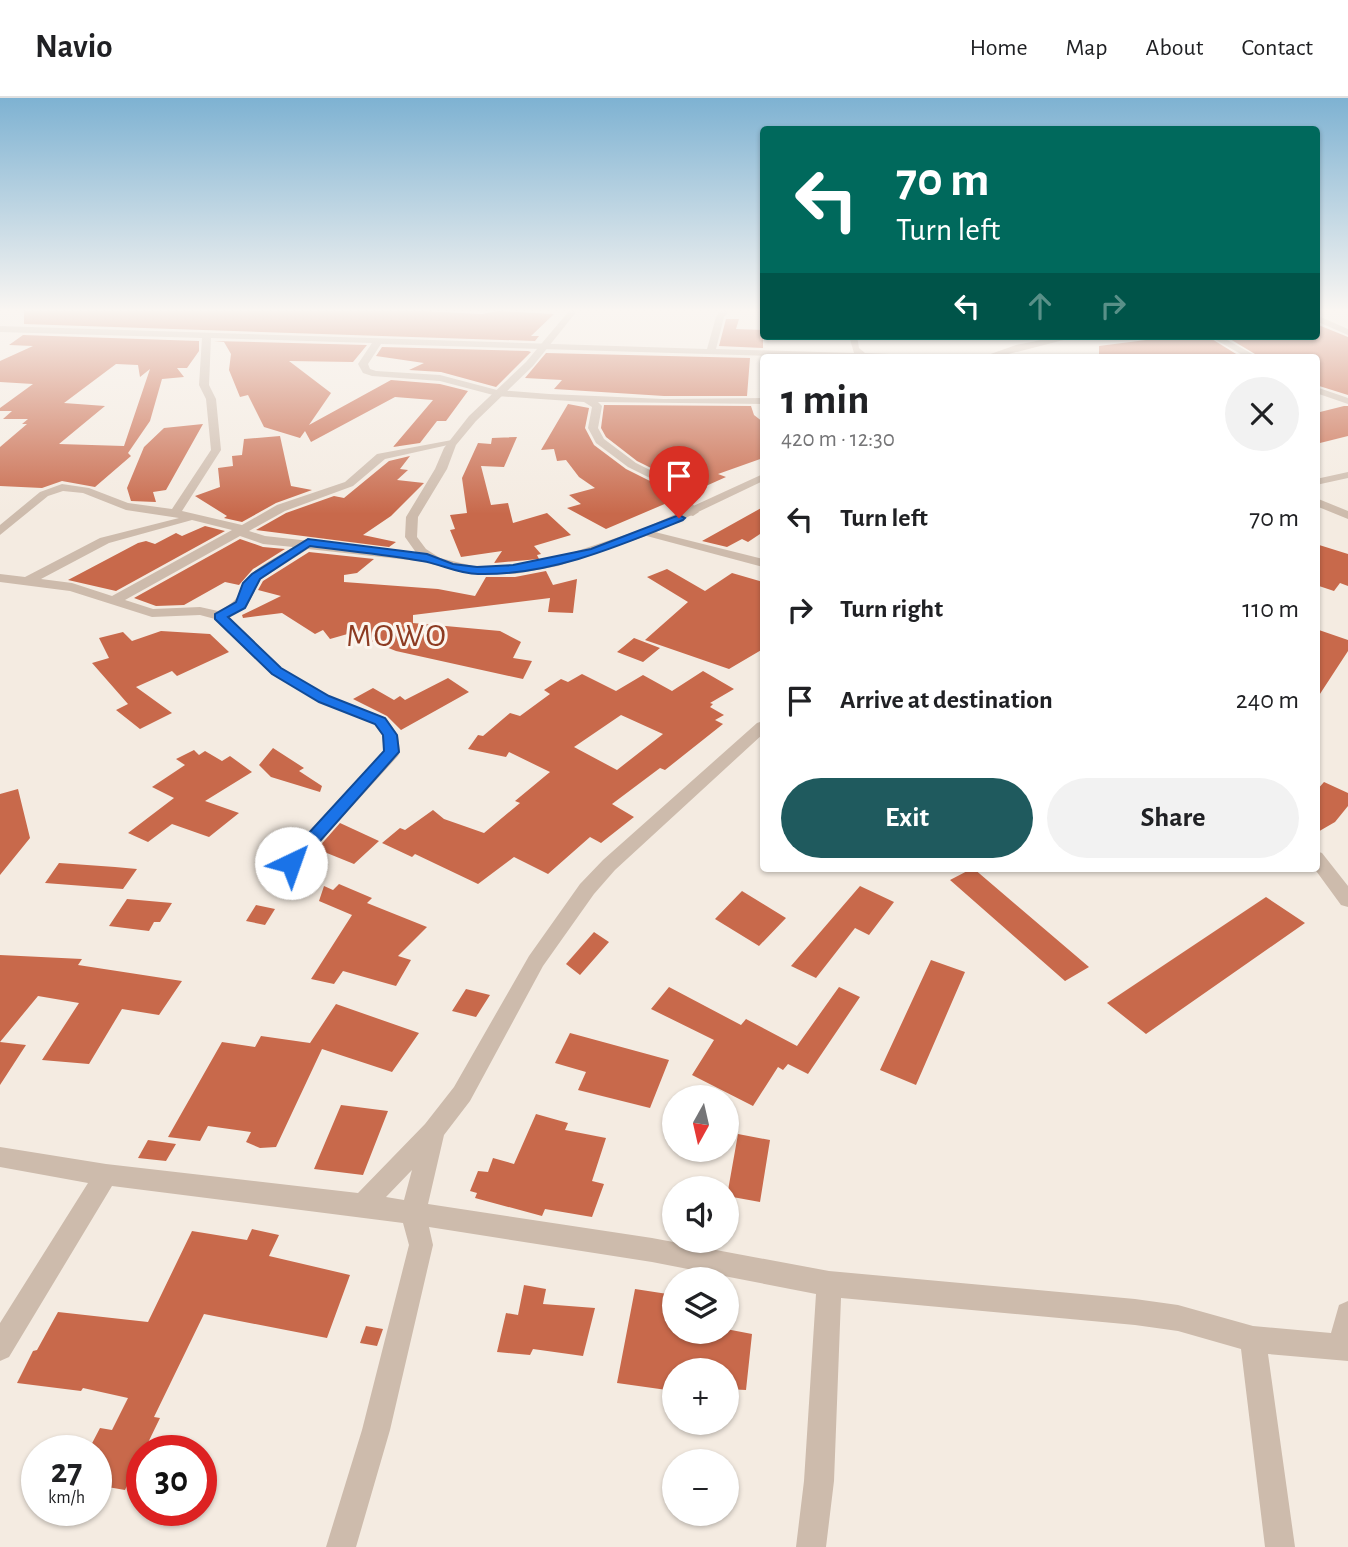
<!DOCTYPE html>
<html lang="en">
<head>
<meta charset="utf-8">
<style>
  :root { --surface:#fff; --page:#f2f2f2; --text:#202124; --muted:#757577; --line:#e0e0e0; --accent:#1f5a5e }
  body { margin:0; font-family:"Alegreya Sans",sans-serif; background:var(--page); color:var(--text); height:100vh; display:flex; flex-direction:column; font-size:26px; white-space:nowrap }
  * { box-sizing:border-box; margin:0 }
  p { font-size:23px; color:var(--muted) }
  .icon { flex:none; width:38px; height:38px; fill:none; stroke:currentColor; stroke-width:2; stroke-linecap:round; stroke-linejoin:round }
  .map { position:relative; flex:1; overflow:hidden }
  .drawer { position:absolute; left:760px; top:256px; width:560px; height:518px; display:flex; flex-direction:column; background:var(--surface); border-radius:7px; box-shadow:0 2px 5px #0004 }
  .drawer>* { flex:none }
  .banner { position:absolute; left:760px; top:28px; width:560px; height:214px; border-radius:7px; box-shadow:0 2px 5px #0004; background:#00695c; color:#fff; overflow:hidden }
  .needle { width:46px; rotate:188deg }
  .fabs { position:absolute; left:662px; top:987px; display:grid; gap:14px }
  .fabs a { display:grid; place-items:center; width:77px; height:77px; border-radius:50%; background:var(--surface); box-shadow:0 2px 5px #0004; font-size:35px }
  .speed { position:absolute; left:21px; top:1337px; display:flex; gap:14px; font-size:35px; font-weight:700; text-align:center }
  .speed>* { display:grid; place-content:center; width:91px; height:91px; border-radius:50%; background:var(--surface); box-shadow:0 2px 5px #0004; line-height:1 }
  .speed small { font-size:18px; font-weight:400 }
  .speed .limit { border:10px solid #d22; background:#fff; color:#111 }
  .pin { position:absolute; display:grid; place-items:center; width:60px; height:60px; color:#fff; margin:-72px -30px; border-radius:50% 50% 50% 0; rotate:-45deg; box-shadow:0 0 7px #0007 }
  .pin .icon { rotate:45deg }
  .me { position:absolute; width:77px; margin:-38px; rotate:42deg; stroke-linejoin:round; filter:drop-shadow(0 0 5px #0008) }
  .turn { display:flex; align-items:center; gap:24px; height:147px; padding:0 21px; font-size:32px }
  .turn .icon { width:91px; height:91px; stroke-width:2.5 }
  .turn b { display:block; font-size:49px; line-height:60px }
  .lanes { display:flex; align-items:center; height:66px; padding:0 21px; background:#0003; justify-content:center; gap:35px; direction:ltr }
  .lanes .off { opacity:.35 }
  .round { display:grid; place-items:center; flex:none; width:74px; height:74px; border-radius:37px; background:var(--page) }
  .summary { display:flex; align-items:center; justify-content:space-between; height:119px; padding:0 21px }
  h1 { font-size:42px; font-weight:600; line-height:52px }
  .primary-button { display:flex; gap:14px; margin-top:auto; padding:14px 21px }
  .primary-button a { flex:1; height:80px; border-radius:42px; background:var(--accent); color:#fff; font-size:28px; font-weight:600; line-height:80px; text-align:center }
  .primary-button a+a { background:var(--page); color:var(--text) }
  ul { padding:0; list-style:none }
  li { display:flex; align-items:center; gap:21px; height:91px; padding:0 21px }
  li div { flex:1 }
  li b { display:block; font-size:26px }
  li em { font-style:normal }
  header { display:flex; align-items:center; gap:42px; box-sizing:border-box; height:98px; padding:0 35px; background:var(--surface); border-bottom:2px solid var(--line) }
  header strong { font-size:33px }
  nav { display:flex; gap:38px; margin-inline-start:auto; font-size:24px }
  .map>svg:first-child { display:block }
  .building { fill:#c8694b; fill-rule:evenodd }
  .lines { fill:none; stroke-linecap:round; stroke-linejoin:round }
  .minor { fill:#cdbbac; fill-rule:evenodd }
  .tertiary { fill:#cdbbac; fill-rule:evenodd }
  .route { fill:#1a73e8; stroke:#114b97; stroke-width:2 }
  .labels { text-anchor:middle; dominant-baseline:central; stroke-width:6; stroke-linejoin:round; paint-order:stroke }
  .quarter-label { font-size:32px; letter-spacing:2px; fill:#8c3b22; stroke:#fbf5ee }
</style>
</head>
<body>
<header>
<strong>Navio</strong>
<nav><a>Home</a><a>Map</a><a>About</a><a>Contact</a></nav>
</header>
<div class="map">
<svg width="1348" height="1449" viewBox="0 0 1348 1449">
  <rect width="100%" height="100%" fill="#f4ebe1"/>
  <path class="building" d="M24 213H422L482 216 498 213 554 216 531 238H539L535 243 24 226Z
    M726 221H739L736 231 763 232V250L719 248Z
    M1316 226 1348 239V297L1316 287V259H1260L1225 238H1316Z
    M23 237 199 243V253L187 270H177L184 279 162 281 150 323 128 355 131 358 95 389 62 383 42 390 0 388V349L27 326H22L28 321H3L12 313H0V310L33 286 0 284V263L33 248 9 247ZM116 266 138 267 140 279 150 271 124 348 59 346 105 308 64 305Z
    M1177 238H1207L1241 259H1099V248Z
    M214 243 367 247 353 264 289 263 331 295 309 327 391 282 440 286 468 293 446 323H437L420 345 393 349 433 302 395 299 311 344 305 333 300 340 264 329 248 297 240 299 229 272 231 256 224 244Z
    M382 249 528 253 531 254 496 289 441 274 409 272 424 265 376 258Z
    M546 255 750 260 747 298H664L554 291 562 282 525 280Z
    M568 306 589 310 585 330 594 347 626 371 666 391 674 402 606 431 567 410 581 406 569 397 595 390 579 379 566 362 557 363 554 351 541 352Z
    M604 307 751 308 754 317 763 324V360L718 376 726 379 688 396 677 383 637 363 606 339 601 330Z
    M1344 308H1348V338L1316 346V315Z
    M203 326 166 392 153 394 156 404 131 403 127 390 144 349 164 330Z
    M280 338 291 388 312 392 276 405 242 424 224 420 227 418 195 398 220 389 218 370 233 368 232 358 242 357 244 341Z
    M517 339 504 369 481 368 491 407 508 405 513 425 547 415 571 437 534 448 541 456 537 457 539 461 494 465 502 453 461 459 450 432 455 431 450 417 467 415 462 380 478 345 491 346 492 340Z
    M410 358 400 371 408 372 397 382 424 385 391 418 363 437 396 444 389 449 256 432 286 415 334 398 344 400 389 363Z
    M763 409V434L748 444 742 441 727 449 702 443Z
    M205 428 225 433 116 493 68 482 138 445 146 443 155 446 176 435 182 438Z
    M240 441 263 449 285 451 253 471 239 487 225 484 184 507 156 508 134 500Z
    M1316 446 1348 456V488L1340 485 1334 493 1316 487Z
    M309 454 374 461 357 475 344 477V484L438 491 475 498 486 479H515L546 473 553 487 577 481 573 515 548 514 550 500 413 517V525L500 533 521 544 513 560 532 563 523 581 396 553 351 535 330 541 323 532 315 536 282 515 243 520 242 517 281 498 258 492 263 483Z
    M667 471 705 493 732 475 763 484V551L729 571 645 542 688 504 647 479Z
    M1316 531 1348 542V553L1316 602Z
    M161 533 210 536 229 554 177 578 172 573 136 589 172 615 140 631 116 612 128 606 92 565 109 560 99 540 123 534 132 543Z
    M634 540 660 550 643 564 617 554Z
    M703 573 734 591 710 605 713 606 710 609 724 617 715 622 723 626 665 672 660 670 612 706 634 719 601 745 590 739 548 776 514 759 478 786 415 756 412 759 382 745 400 730 405 732 433 712 444 721 484 735 520 705 515 703 550 674 509 654 506 659 468 651 478 637 483 638 510 615 520 618 550 596 544 592 561 581 568 584 582 576 616 593 643 577 672 593ZM621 617 663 636 617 672 574 649Z
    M448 580 469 594 401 632 387 618 353 601 373 590 394 602 400 598 405 602Z
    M273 650 304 670 299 673 322 688 320 694 271 679 259 667Z
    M194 652 199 657 205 653 222 663 230 658 252 674 205 703 239 715 209 739 172 726 148 744 128 735 174 700 152 689 185 667 176 661Z
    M1324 684 1348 695V708L1335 724 1316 735V693Z
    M18 691 30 740 0 777V696Z
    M340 725 379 743 354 766 317 751Z
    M59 765 115 769 137 771 123 791 45 785Z
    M973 770 1089 869 1065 883 950 782Z
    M339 786 372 800 367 805 427 829 398 858 411 862 396 888 343 873 334 886 311 881 352 817 319 803 324 788 333 792Z
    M860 788 894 804 869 837 855 830 816 880 791 868Z
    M742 793 786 820 759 848 715 821Z
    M1266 799 1305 825 1146 936 1107 905Z
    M127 801 172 805 160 824H154L149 833 109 828Z
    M256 807 275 811 265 827 246 823Z
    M594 834 609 844 580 877 566 866Z
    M0 857 82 861 78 867 182 883 159 917 122 911 89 966 42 962 79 905 38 898 0 944Z
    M931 862 965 874 916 987 880 972Z
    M669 889 741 927 746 921 797 948 839 889 860 899 808 976 788 966 783 972 778 969 753 1008 692 977 714 942 651 911Z
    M466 891 490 897 476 919 452 913Z
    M336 906 419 935 392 974 322 951 276 1049 260 1050 246 1044 251 1034 208 1028 200 1043 168 1039 222 944 255 949 261 938 310 945Z
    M570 935 669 962 650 1010 578 992 586 974 555 965Z
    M0 944 26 947 0 987Z
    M341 1007 388 1013 363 1077 314 1071Z
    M536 1016 568 1025 565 1032 606 1040 592 1083 604 1086 592 1119 545 1111 542 1118 475 1100 477 1095 470 1093 478 1073 488 1074 493 1060 514 1066Z
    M738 1036 770 1042 760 1104 727 1098Z
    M148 1042 176 1046 166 1063 138 1060Z
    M252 1131 279 1137 269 1158 350 1177 327 1240 204 1216 154 1319 160 1320 125 1392 96 1387V1353H88L100 1330 112 1332 128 1300 83 1290 81 1293 17 1285 33 1253 37 1252 58 1214 148 1224 192 1133 247 1142Z
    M524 1187 546 1191 543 1206 595 1210 583 1258 533 1251 530 1257 497 1254 506 1215 518 1217Z
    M635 1191 674 1197V1234H726V1231L752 1236 746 1292 726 1291V1272H674V1293L617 1285Z
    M366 1228 383 1231 377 1248 360 1245Z"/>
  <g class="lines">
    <path class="minor" d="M720 213H729L724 219 716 251 854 255 849 238H857L859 250 865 255 889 256 894 259H801L381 246 368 266 370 271 376 273 440 277 497 292 549 296 664 301 763 300V306L598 304 602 308 598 330 604 341 636 365 676 385 699 414 693 418 689 417 668 389 628 369 596 345 588 330 592 309 584 304 497 298 440 283 372 278 363 275 358 266 372 245 211 240 209 287 216 301 221 352 182 413 242 427 277 407 345 384 377 356 452 342 457 345 385 361 353 388 285 413 249 433 265 438 427 456 433 460 427 464 308 451 261 481 247 508 229 519 281 570 329 598 386 620 398 637 400 654 398 658 297 769 291 771 282 765 384 653 382 637 374 626 319 604 271 576 215 521 200 517 152 519 70 493 0 484V476L25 479 100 440 179 420 126 412 83 395 63 393 48 398 0 437V427L40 394 62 386 89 390 128 405 172 411 211 352 206 301 199 287 202 240 0 234V228L707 251 716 219ZM192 422 232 432 112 498 72 485 41 481 109 445ZM240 438 263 446 293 449C279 458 262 466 250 477 233 492 248 499 218 513L200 509 153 511 125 502Z
      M1316 217 1348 231V237L1316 223Z
      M1209 238H1220L1258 259H1246Z
      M1316 289 1348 300V306L1316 295Z
      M1348 374V380L1316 387V381Z
      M1316 400 1348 413V421L1316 408Z
      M643 431 763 461V469L643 437Z
      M763 623V636L615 772 594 796 543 868 470 1003 444 1037 428 1106 652 1140 829 1173 1135 1201 1178 1207 1253 1228 1331 1235 1339 1207 1348 1203V1263L1268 1256 1295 1449H1265L1241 1251 1178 1233 1135 1227 841 1200 834 1383 826 1449H796L804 1383 816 1196 652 1164 429 1129 433 1147 390 1332 356 1449H326L362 1332 409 1147 403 1125 112 1088 9 1259 0 1263V1225L88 1085 0 1069V1049L106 1066 358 1095 425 1026 454 989 529 858 580 786 603 762 757 625ZM412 1072 404 1102 386 1099Z
      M1316 753 1322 755 1348 788V809L1341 807 1314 770Z"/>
    <path class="tertiary" d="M569 213H577L533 268 476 323 456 347 447 371 418 419 417 439 426 451 440 460 473 468H515L556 460 643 431 763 376V383L652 436 558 468 515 476H473L431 466 417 456 405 439 406 419 435 371 444 350 469 318 526 264Z
      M1061 238H1079L997 259H982L1016 247Z"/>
  </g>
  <linearGradient id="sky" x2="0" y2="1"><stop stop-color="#7eb2d2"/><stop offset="0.51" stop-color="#faf6f2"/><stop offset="1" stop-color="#faf6f2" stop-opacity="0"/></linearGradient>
  <rect width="1348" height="416" fill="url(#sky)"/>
  <path class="route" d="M679 417 685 420 683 422C619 448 549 478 478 476 458 476 441 466 422 463 385 456 347 453 310 448L260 481 245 510 228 519 281 570 329 598 385 620 397 637 399 654 297 769H285V761L384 653 383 637 375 626 319 604 272 576 215 521V516L236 504 243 485 252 476 308 441 427 456 453 466 477 469 513 467 591 451Z"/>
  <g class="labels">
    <g class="quarter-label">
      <text x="397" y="538">MOWO</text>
    </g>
  </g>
</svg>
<div class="fabs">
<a><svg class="needle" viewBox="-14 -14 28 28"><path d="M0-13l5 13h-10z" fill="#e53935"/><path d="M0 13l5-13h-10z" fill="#757577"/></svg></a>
<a><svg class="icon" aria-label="sound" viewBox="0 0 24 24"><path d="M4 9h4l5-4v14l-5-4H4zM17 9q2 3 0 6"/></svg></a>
<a><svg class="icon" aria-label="layers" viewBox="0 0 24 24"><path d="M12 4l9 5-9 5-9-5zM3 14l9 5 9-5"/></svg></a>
<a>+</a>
<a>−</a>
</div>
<div class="speed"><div>27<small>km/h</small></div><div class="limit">30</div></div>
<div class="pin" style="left:679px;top:420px;background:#d93025"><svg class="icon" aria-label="arrive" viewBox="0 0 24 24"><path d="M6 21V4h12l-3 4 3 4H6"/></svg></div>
<svg class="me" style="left:291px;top:765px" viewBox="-20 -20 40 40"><circle r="19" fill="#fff"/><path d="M0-13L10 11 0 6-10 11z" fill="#1a73e8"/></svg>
<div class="banner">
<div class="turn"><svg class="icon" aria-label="left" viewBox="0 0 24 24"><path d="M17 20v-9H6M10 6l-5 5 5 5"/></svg><div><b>70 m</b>Turn left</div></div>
<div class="lanes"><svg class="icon" aria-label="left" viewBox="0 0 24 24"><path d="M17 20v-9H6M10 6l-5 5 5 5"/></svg><svg class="icon off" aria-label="ahead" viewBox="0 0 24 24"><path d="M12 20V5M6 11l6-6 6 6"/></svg><svg class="icon off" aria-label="right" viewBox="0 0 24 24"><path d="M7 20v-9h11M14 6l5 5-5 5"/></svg></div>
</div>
<section class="drawer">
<div class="summary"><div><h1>1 min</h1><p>420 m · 12:30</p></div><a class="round"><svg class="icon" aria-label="close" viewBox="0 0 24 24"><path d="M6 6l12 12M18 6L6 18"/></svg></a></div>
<ul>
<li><svg class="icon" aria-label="left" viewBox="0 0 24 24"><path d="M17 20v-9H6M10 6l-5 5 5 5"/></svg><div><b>Turn left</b></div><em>70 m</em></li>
<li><svg class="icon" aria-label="right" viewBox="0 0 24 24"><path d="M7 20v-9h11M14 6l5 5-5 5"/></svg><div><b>Turn right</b></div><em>110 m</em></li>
<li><svg class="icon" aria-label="arrive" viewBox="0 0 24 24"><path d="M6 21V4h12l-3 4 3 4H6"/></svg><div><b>Arrive at destination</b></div><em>240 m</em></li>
</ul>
<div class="primary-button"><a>Exit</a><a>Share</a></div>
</section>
</div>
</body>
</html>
